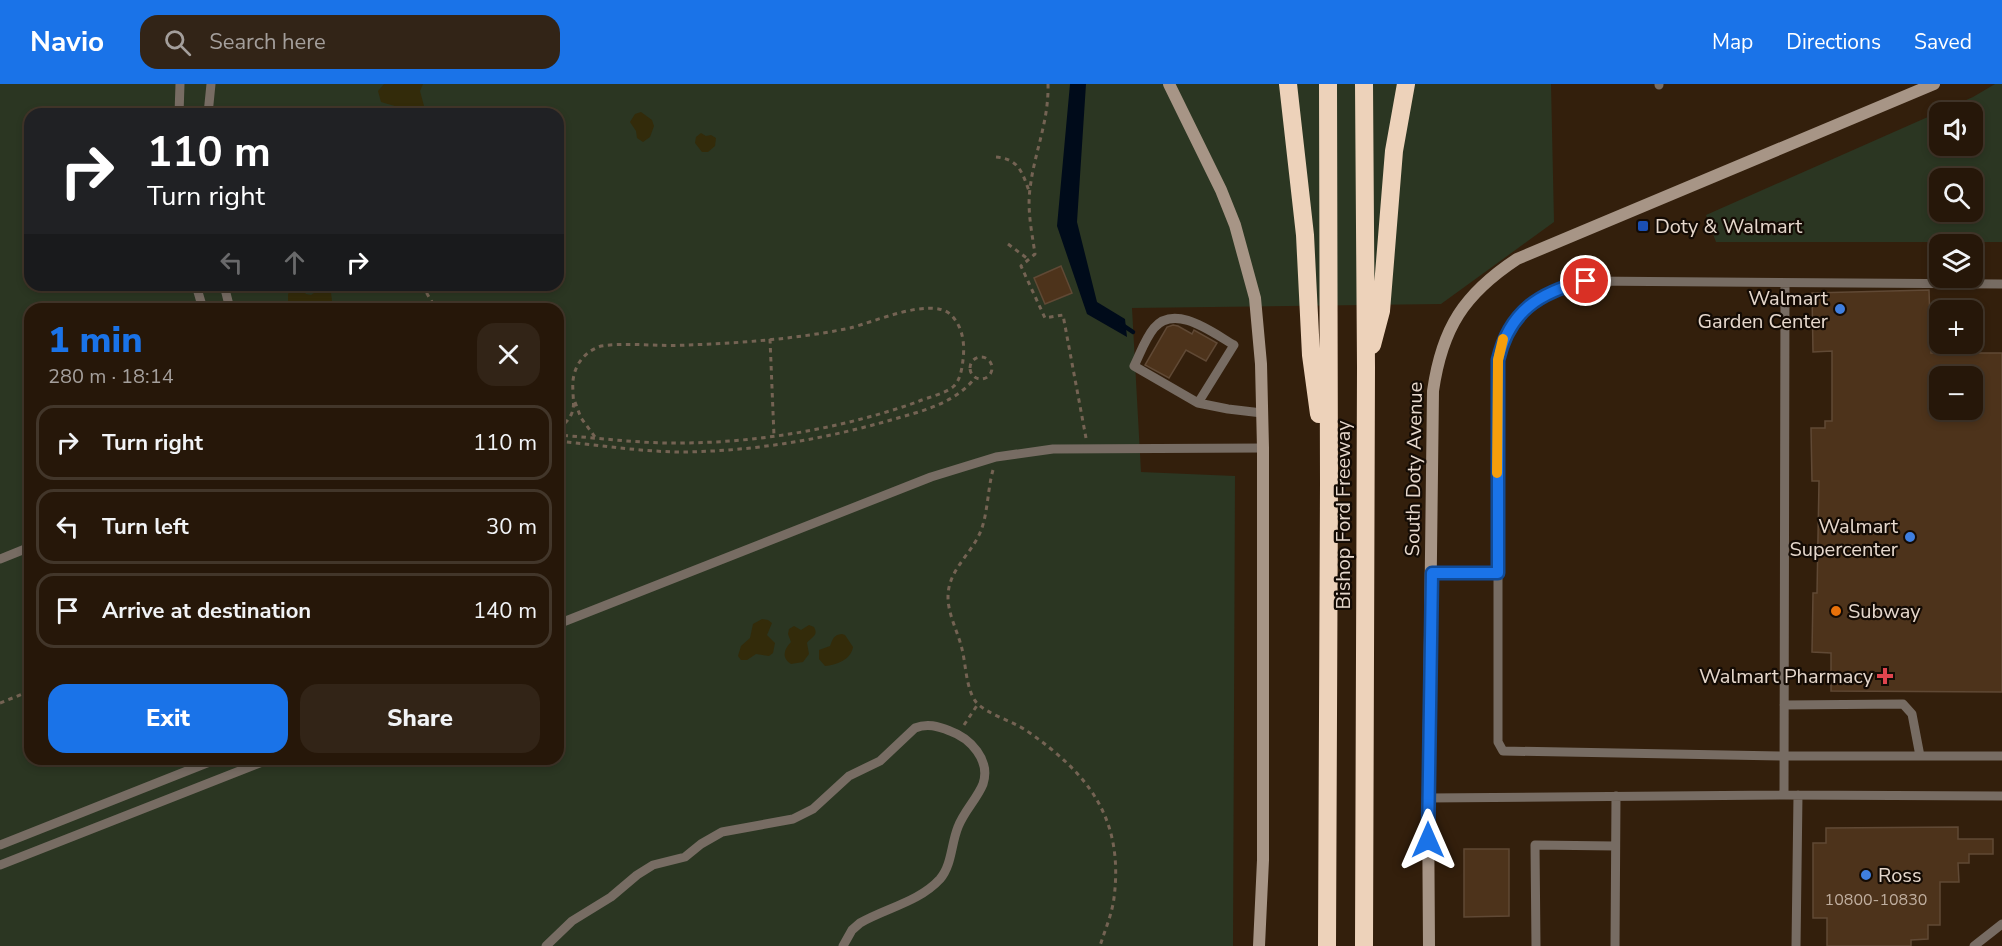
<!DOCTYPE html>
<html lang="en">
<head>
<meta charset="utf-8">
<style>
  :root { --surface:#261709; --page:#322417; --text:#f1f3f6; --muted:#a49f9c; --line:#42362a; --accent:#1a73e8 }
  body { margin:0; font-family:"Nunito Sans",sans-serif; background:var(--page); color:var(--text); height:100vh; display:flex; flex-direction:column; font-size:22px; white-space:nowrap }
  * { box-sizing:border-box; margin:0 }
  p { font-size:20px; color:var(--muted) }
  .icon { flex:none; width:33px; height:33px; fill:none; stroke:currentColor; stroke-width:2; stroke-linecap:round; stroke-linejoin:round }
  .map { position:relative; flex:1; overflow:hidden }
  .drawer { position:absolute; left:24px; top:219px; width:540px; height:462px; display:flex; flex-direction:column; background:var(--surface); border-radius:18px; box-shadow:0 3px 9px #0003,0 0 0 2px var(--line) }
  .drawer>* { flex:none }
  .guide { position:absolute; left:24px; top:24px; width:540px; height:183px; border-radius:18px; box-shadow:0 3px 9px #0003,0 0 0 2px var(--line); background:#202124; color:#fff; overflow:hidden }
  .buttons { position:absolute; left:1929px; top:18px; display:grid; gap:12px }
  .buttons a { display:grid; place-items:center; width:54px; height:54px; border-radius:12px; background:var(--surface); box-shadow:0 3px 9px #0003,0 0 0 2px var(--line); font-size:30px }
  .pin { position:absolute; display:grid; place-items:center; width:51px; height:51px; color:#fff; margin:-26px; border:3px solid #fff; border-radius:50%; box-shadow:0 2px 6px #0007 }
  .me { position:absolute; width:66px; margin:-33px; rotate:0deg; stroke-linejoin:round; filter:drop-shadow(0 0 4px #0008) }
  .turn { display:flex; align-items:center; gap:21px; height:126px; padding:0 24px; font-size:27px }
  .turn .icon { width:78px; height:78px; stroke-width:2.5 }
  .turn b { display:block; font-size:42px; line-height:51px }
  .lanes { display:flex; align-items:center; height:57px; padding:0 24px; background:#0003; justify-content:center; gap:30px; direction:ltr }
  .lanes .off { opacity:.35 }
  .round { display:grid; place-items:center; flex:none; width:63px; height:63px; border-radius:18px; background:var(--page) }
  .headline { display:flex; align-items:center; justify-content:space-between; height:102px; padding:0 24px }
  h1 { font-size:36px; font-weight:800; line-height:45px; color:var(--accent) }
  .button { display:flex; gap:12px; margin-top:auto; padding:12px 24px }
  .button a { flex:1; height:69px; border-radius:18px; background:var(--accent); color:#fff; font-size:24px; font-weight:800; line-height:69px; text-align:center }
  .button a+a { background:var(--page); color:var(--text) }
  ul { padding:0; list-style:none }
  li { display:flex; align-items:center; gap:18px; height:75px; margin:0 12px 9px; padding:0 12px; border:3px solid var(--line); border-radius:18px }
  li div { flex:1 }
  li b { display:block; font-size:22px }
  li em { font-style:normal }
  header { display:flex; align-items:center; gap:36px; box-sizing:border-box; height:84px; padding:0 30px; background:var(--accent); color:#fff }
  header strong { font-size:28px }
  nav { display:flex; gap:33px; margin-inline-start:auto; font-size:21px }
  .search { width:420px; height:54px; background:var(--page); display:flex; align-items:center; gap:15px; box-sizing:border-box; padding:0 21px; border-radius:18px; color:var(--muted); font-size:22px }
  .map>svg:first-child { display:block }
  .green { fill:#2b3622; fill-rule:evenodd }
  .sand { fill:#332b0a }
  .water { fill:#000b1a }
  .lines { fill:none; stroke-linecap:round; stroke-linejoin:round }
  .stream { stroke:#000b1a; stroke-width:4.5 }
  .building { fill:#4d331b; stroke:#604935; stroke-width:1.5; fill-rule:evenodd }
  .path { stroke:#746353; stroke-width:3; stroke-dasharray:4.5 4.5; stroke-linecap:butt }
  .lane { stroke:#776c63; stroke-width:9 }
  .secondary { stroke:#a79586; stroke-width:12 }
  .highway { stroke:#edd2ba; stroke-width:18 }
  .route-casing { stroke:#114b97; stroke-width:15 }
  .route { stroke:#1a73e8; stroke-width:10 }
  .slow { stroke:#f59e0b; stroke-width:10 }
  .transit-dot { fill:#1a4fb4; stroke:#140b04; stroke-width:2 }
  .shop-dot { fill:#3f7fe0; stroke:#140b04; stroke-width:2 }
  .food-dot { fill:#e8710a; stroke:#140b04; stroke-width:2 }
  .health-dot { fill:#e0444e; stroke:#140b04; stroke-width:2 }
  .labels { text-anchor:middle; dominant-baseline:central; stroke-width:4.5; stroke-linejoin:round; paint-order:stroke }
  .number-label { font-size:16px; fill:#c0afa0 }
  .poi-label { font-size:20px; fill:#e6d8cd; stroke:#140b04; text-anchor:start }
  .street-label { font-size:20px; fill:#e6d8cd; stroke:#140b04 }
</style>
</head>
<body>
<header>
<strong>Navio</strong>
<div class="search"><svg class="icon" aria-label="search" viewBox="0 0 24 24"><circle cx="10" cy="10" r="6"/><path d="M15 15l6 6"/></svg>Search here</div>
<nav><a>Map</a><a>Directions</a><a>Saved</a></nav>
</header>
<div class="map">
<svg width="2002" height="862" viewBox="0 0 2002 862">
  <rect width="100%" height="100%" fill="#331f0c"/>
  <path class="green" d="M0 0H1551L1554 138 1441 220 1132 224 1141 388 1235 392 1233 862H0ZM30 30H558V201H30ZM30 225H558V675H30Z
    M1995 0H2002V158H1716L1706 131 1973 13ZM1940 28H1972V62H1940ZM1940 94H1972V128H1940Z"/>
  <path class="sand" d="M384 0H423L420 7 424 22 422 29 400 30 395 22 381 18 378 7Z
    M641 28 652 36 654 42 650 53 643 58 637 54 636 47 630 38 635 30Z
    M701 49 706 52 711 51 716 54 715 62 708 68H702L695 59 696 53Z
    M297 201 300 202 306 210 311 211 320 205 327 204 331 209 332 217C322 228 299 227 288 217V210L293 203Z
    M762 535 768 536 772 539 767 551 775 559 773 569 769 572 756 570 747 576H741L738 572 741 562 750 554 753 540Z
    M809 541 814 543C819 552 811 553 807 559L809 570 803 578 791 580C781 574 784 565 791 558L788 550 789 545 794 542 801 546Z
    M842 550 845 551 853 563C851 576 836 581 825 582L819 575V566L830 562C833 555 833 551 842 550Z"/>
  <path class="water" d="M1070 0H1086L1077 138 1097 218 1125 235 1127 253 1087 230 1057 142Z"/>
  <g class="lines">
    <path class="stream" d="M1121 240 1133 248"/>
  </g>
  <path class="building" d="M1061 182 1072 209 1045 220 1034 194Z
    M1929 206 1931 269H2002V608L1831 607V569L1812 568 1813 509H1817L1819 397H1812L1811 344H1825V337H1832V267L1813 268 1812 209ZM1940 292H1972V326H1940Z
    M1173 241 1178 242 1192 250 1194 246 1217 259 1206 277 1186 266 1169 294 1145 281 1167 243Z
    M1958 743V755H1993V770H1969V779H1958L1959 798H1940V841H1928V855L1911 856V862H1827V834H1813V759H1826V744Z
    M1464 765H1509V832L1464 833Z"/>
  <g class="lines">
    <path class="path" d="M1048 0C1049 38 1034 69 1030 105 1027 126 1032 149 1035 170L1021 182 1045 234 1063 231 1086 354
      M996 73C1018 75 1022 87 1029 107
      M1008 160 1028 175
      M422 201 436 225
      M770 255 774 352
      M970 284a11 11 0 1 1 22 0a11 11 0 1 1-22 0Z
      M575 318 581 334 595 353
      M558 345C563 341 568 337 571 331 575 323 573 316 573 307 571 286 581 269 601 262 629 258 659 263 687 261 741 259 797 255 850 244 874 238 930 213 950 230 963 242 965 260 963 276 962 285 960 296 954 302 945 310 928 313 917 318 843 344 763 358 685 359 643 360 600 354 558 351
      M558 357C597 361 637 367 676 368 749 368 821 356 891 336 922 327 954 320 975 294
      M993 386C987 407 988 435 978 453 967 474 948 488 948 513 948 531 958 548 962 565 966 581 966 605 976 618 986 630 1013 637 1027 647 1089 690 1124 735 1114 814 1112 830 1105 846 1100 862
      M0 619 30 607
      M964 641 978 620"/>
    <path class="lane" d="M1659 0V1
      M179 30 180 0
      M208 30 211 0
      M2002 200 1586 197C1539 208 1509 228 1498 276V658L1503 667 1784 672H2002
      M196 201 203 225
      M224 201 230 225
      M1198 319 1234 261C1213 249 1175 219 1154 244 1145 255 1140 270 1134 282L1198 319 1228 325 1262 329
      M0 475 30 463
      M1432 489H1498
      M558 540 931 393 996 373 1053 365 1263 364
      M1784 621 1903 620 1912 630 1920 672
      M1784 711 1785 199
      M1428 714 1784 711 2002 712
      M0 761 217 675
      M0 781 270 675
      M546 862 572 837 611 813 637 791 653 781 685 773 701 760 722 748 793 735 813 725 849 692 880 677 915 644C927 639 938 642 950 647 970 654 991 676 983 700 977 715 964 727 958 743 951 760 952 781 940 795 919 818 886 824 860 839L852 846 843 862
      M1536 862 1535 761 1615 762
      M1615 862 1616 712
      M1796 862 1798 711
      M1974 862 2002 840"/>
    <path class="secondary" d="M1169 0 1221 106 1235 141 1255 214 1261 280 1263 364V776L1259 862
      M1429 862 1428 714 1433 307C1442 244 1464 210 1517 175L1934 0"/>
    <path class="highway" d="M1288 0 1305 151 1311 271 1319 330
      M1372 261 1381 227 1394 67 1406 0
      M1327 862 1329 400 1328 0
      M1364 862 1366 283 1364 0"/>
  </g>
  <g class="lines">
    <g class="route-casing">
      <path id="route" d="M1428 756 1432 489H1498V276C1509 228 1539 208 1586 197"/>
    </g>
    <use href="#route" class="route"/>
    <path class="slow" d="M1497 389 1498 276 1503 255"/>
  </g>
  <rect class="transit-dot" x="1637" y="136" width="12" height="12" rx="3"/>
  <g class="shop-dot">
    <circle cx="1840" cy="225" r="6"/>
    <circle cx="1910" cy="453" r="6"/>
    <circle cx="1866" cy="791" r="6"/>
  </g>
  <circle class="food-dot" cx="1836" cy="527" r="6"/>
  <path class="health-dot" d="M1882 583h6v6h6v6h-6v6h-6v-6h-6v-6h6z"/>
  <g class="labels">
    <g class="number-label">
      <text x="1876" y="816">10800-10830</text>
    </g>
    <g class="poi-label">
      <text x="1655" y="142">Doty &amp; Walmart</text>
      <text x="1828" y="214" text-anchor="end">Walmart<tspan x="1828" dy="23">Garden Center</tspan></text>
      <text x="1898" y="442" text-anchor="end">Walmart<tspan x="1898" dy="23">Supercenter</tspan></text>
      <text x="1848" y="527">Subway</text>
      <text x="1873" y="592" text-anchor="end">Walmart Pharmacy</text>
      <text x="1878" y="791">Ross</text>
    </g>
    <g class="street-label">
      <text transform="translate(1414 385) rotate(-89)">South Doty Avenue</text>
      <text transform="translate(1343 431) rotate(-90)">Bishop Ford Freeway</text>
    </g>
  </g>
</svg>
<div class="buttons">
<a><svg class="icon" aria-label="sound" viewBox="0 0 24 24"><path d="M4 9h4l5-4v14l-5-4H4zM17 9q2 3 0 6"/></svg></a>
<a><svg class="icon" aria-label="search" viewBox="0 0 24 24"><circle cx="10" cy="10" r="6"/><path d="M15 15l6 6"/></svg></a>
<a><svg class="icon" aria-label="layers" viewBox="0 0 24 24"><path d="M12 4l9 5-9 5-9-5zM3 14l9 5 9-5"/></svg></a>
<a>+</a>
<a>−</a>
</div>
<div class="pin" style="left:1586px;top:197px;background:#d93025"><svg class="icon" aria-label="arrive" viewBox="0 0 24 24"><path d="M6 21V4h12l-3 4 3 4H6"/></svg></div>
<svg class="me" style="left:1428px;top:756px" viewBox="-20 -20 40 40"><path d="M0-17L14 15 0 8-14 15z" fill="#1a73e8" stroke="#fff" stroke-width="4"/></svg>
<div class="guide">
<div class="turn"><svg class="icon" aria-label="right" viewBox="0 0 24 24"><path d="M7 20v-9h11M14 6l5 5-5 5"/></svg><div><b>110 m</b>Turn right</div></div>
<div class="lanes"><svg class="icon off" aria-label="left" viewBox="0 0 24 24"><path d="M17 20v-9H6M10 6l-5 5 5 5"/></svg><svg class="icon off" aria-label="ahead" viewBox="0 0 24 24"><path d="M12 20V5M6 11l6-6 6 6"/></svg><svg class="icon" aria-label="right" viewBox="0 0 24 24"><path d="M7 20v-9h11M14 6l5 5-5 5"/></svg></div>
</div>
<section class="drawer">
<div class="headline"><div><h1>1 min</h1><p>280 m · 18:14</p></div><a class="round"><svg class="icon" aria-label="close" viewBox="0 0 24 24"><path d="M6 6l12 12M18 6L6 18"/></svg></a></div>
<ul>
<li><svg class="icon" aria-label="right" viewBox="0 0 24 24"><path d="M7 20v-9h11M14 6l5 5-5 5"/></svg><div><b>Turn right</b></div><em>110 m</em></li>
<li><svg class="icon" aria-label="left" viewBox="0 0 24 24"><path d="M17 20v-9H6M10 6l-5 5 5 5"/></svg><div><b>Turn left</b></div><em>30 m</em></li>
<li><svg class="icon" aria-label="arrive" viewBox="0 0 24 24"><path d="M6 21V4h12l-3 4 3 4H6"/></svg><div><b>Arrive at destination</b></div><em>140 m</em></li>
</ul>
<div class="button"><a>Exit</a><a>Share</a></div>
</section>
</div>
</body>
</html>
